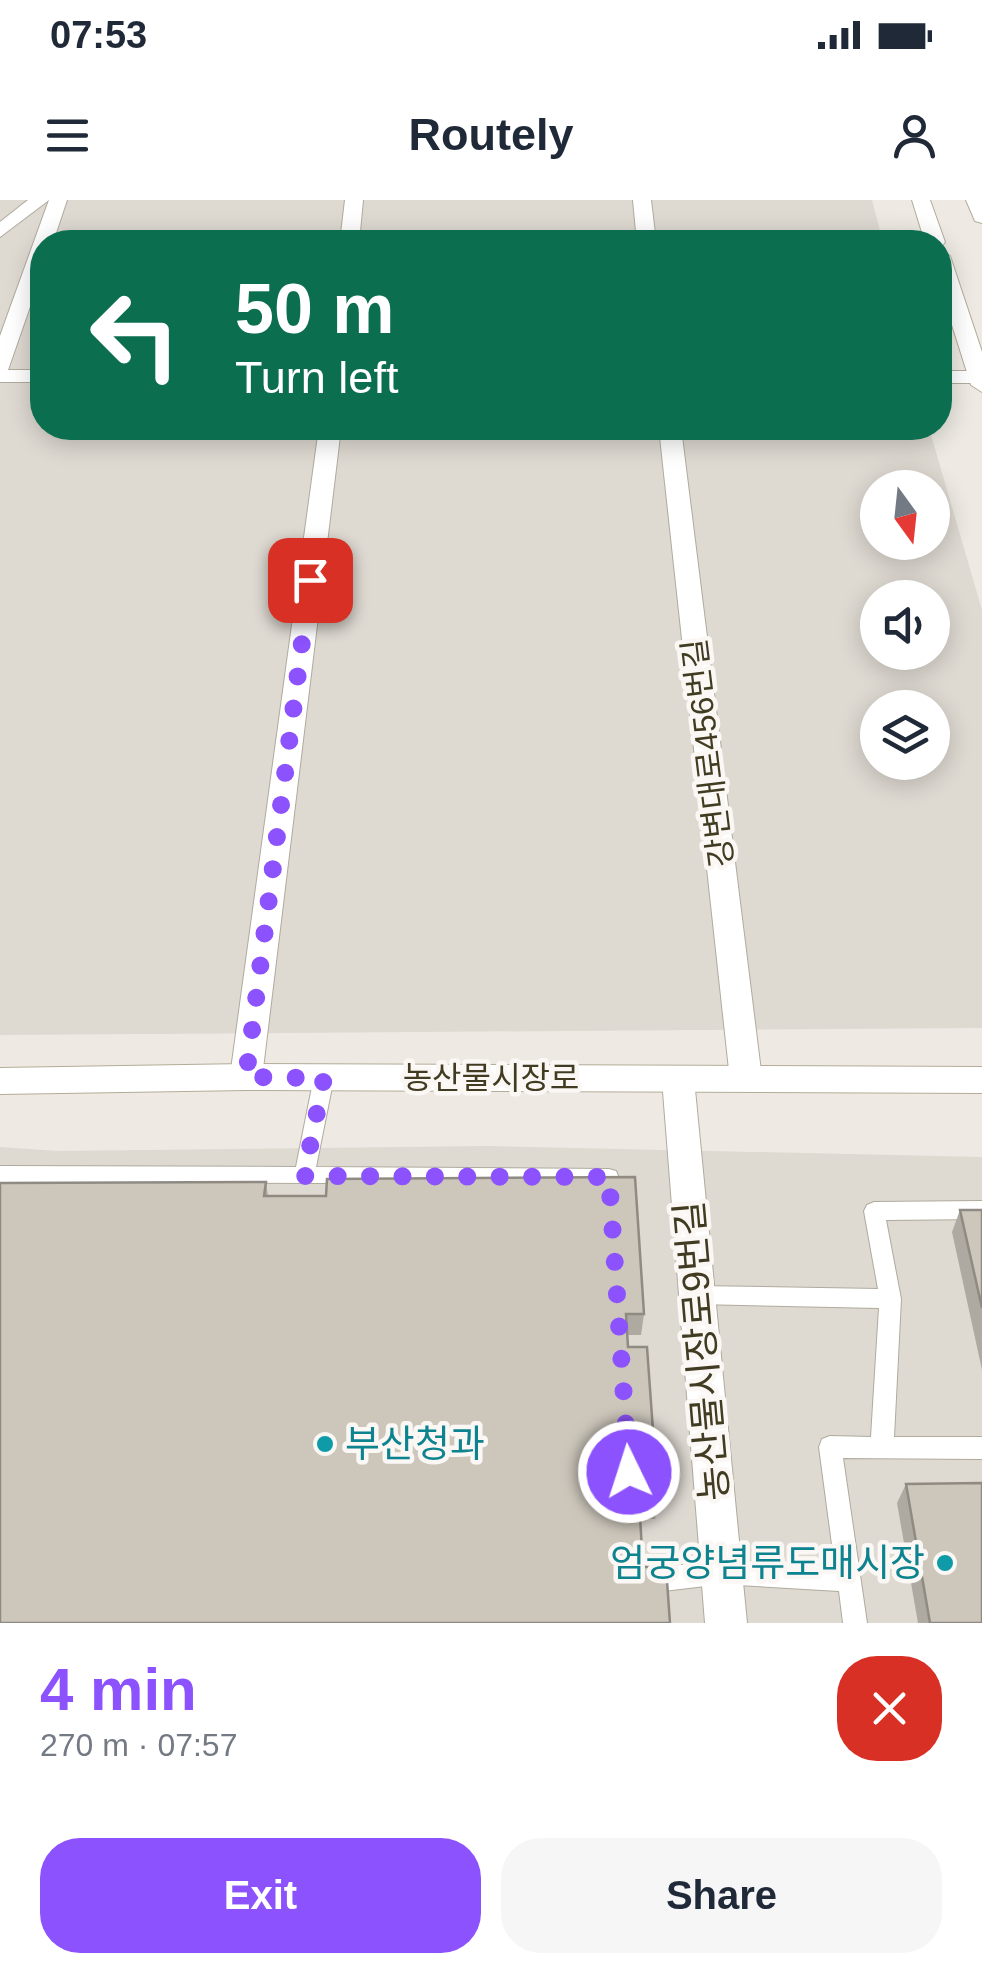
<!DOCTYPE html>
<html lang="en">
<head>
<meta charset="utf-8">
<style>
  :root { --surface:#fff; --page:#f6f6f7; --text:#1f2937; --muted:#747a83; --accent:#8c52fd }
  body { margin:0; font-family:Helvetica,"Noto Sans KR",sans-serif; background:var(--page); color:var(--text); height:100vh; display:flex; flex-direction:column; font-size:38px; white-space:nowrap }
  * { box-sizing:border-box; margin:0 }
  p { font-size:32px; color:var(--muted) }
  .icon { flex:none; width:55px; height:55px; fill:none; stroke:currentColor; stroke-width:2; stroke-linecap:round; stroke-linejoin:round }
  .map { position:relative; height:1423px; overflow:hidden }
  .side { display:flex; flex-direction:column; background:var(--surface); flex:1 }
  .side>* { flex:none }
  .hud { position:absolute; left:30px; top:30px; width:922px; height:210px; border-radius:40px; box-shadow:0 5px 25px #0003; background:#0b6e4f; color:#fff; overflow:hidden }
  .needle { width:65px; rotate:165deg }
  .buttons { position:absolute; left:860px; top:270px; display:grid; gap:20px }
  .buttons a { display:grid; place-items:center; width:90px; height:90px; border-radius:50%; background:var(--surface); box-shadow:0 5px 25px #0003; font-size:50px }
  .pin { position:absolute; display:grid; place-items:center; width:85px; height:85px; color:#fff; margin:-42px; border-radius:20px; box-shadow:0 5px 15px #0006 }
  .me { position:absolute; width:110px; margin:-55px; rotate:356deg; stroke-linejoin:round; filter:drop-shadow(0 0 8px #0008) }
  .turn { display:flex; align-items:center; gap:35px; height:210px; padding:0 40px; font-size:45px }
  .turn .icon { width:130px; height:130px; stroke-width:2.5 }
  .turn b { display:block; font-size:70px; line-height:85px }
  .round { display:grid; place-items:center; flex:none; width:105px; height:105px; border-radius:40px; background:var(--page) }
  .summary { display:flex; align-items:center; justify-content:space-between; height:170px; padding:0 40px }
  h1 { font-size:60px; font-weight:800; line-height:75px; color:var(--accent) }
  .primary-button { display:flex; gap:20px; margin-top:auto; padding:20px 40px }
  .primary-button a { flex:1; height:115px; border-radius:40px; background:var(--accent); color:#fff; font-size:40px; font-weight:800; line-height:115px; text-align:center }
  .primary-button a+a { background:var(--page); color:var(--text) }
  .status { display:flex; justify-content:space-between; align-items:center; height:70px; padding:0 50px; background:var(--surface); direction:ltr }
  .status svg { height:28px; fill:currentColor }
  header { display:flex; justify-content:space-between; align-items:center; height:130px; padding:0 40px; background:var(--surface); font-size:45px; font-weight:800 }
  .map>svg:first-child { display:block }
  .built { fill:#ded9d1; fill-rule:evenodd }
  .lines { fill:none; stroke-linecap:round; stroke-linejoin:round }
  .service-casing { stroke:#b0ab9d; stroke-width:2 }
  .minor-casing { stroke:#b0ab9d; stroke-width:2 }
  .tertiary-casing { stroke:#b0ab9d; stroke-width:2 }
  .secondary-casing { stroke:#b3ac97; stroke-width:2 }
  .service { fill:#fff; fill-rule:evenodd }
  .minor { fill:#fff; fill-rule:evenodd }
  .tertiary { fill:#fff; fill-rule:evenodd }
  .secondary { fill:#fff; fill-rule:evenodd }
  .wall { fill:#afaaa1 }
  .building { fill:#ccc6bb; stroke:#8f8b83; stroke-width:2.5 }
  .route { stroke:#8c52fd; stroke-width:18; stroke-dasharray:0 32.4 }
  .culture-dot { fill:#0f9aa8; stroke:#faf7f4; stroke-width:4 }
  .labels { text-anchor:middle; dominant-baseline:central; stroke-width:9; stroke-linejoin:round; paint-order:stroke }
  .street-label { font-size:32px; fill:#413b21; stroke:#faf7f4 }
  .near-street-label { font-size:38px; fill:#413b21; stroke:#faf7f4 }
  .near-culture-label { font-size:38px; fill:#0d838f; stroke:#faf7f4; text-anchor:start }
</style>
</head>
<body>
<div class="status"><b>07:53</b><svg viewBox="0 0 49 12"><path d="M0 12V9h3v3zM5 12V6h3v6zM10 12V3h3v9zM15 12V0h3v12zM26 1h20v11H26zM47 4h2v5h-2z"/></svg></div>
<header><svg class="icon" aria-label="menu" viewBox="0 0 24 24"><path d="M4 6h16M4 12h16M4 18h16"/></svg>Routely<svg class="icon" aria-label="person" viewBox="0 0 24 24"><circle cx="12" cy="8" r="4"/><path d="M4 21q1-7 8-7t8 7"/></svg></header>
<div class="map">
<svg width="982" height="1423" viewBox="0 0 982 1423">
  <rect width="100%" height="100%" fill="#eeeae3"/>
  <path class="built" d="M0 0H872L883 42H42V228H929L982 410V828L0 835ZM878 288H932V342H878ZM878 398H932V452H878ZM878 508H932V562H878Z
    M487 946 982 957V1423H0V947L58 951Z"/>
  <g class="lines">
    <g class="service-casing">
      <path id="service" d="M324 869 331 872 334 877 316 967 609 969 616 971C621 981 622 995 617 1004L610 1007 603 1004 598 984 0 982V966L296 967 314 877 317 872Z
        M982 1001V1019L886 1020 901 1099 894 1237H982V1259L843 1258 867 1423H843L839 1391 722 1384 647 1393 639 1389 635 1381 639 1373 647 1369 722 1360 835 1367 819 1247 822 1239 830 1236 871 1237 879 1108 697 1104 690 1102 687 1095 690 1088 697 1086 878 1089 864 1011 867 1005 874 1002Z"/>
    </g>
    <g class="minor-casing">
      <path id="minor" d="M49 0H67L53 42H42V72L8 170H42V182H0V136Z
        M345 0H363L359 42H340Z
        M633 0H651L656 42H637Z
        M940 171H982V183H940Z
        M319 228H341L262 877 258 886 246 890 234 886 230 877Z
        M659 228H681L762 879 758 888 746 892 734 888 730 879Z
        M678 866 690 870 694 879 747 1423H705L662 879 666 870Z"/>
    </g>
    <g class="tertiary-casing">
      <path id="tertiary" d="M28 0H49L0 37V22Z"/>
    </g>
    <g class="secondary-casing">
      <path id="secondary" d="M912 0H930L945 42 942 46 940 42H925Z
        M966 0H982V23L975 21Z
        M940 50 950 56 982 152V192L971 185 940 87Z
        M246 864 982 867V893L246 890 0 894V868Z"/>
    </g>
    <use href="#service" class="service"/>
    <use href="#minor" class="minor"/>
    <use href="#tertiary" class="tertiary"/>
    <use href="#secondary" class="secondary"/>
  </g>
  <path class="wall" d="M266 982 268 996 644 1114 641 1135H627L628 1147 658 1300 655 1319H640L643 1367 0 1423Z
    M960 1010H982V1170L952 1032Z
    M906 1284 982 1423H918L897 1303Z"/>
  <path class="building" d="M635 977 644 1114H626L628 1147H647L658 1300H639L643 1367H666L670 1423H0V983L266 982 264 996H326L327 979Z
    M960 1010H982V1108Z
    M982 1283V1423H930L906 1284Z"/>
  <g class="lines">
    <path class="route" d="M310 380 246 877 324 878 304 976 609 977 629 1272"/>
  </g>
  <g class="culture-dot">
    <circle cx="325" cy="1244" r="10"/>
    <circle cx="945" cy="1363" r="10"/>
  </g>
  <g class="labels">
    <g class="street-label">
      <text transform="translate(708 553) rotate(-97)">강변대로456번길</text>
      <text x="491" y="878">농산물시장로</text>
    </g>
    <g class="near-street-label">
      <text transform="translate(702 1151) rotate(-95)">농산물시장로9번길</text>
    </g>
    <g class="near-culture-label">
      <text x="345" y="1244">부산청과</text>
      <text x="925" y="1363" text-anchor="end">엄궁양념류도매시장</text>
    </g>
  </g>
</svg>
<div class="buttons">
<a><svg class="needle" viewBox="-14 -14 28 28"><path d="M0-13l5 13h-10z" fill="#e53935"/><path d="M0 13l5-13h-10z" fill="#747a83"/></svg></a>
<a><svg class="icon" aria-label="sound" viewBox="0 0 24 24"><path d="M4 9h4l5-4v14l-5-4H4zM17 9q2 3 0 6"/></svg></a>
<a><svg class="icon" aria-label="layers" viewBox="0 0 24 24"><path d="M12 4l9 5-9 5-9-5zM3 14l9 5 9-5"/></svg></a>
</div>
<div class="pin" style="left:310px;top:380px;background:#d93025"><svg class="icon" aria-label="arrive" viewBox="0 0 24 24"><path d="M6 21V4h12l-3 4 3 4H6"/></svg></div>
<svg class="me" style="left:629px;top:1272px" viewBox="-20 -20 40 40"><circle r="17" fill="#8c52fd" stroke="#fff" stroke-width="3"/><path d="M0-11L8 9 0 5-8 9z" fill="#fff"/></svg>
<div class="hud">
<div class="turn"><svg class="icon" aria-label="left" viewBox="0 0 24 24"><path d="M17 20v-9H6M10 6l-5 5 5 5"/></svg><div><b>50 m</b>Turn left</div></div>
</div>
</div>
<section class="side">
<div class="summary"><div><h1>4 min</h1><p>270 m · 07:57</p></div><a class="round" style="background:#d93025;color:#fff"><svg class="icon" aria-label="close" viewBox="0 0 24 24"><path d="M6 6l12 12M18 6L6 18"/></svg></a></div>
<div class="primary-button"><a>Exit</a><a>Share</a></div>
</section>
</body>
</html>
